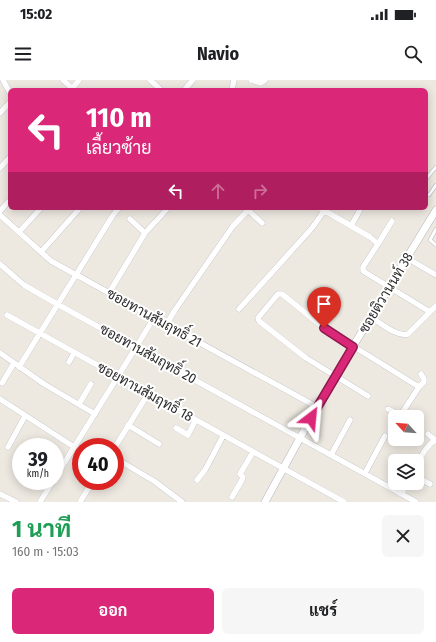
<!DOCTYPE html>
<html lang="th">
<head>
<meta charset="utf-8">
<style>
  :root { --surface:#fff; --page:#f6f6f6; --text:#202124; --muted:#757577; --accent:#db2777 }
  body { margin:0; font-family:"Fira Sans Condensed",Sarabun,sans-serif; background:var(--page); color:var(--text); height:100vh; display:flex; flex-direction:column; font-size:15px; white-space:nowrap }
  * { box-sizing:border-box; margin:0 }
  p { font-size:13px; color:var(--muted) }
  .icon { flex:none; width:22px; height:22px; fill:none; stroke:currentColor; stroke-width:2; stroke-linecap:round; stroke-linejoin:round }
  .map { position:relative; height:422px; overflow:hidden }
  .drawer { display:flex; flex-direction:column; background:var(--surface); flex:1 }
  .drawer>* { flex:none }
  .banner { position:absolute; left:8px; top:8px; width:420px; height:122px; border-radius:6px; box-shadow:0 2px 10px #0003; background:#db2777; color:#fff; overflow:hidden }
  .needle { width:26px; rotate:296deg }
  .controls { position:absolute; left:388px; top:330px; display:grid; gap:8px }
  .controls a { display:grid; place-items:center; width:36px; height:36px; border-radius:6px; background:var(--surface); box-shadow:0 2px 10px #0003; font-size:20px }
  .speed { position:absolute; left:12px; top:358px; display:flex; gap:8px; font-size:20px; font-weight:700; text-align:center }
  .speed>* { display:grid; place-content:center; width:52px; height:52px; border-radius:50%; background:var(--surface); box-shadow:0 2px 10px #0003; line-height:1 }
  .speed small { font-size:10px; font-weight:400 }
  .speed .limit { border:6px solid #d22; background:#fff; color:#111 }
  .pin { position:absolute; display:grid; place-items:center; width:34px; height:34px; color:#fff; margin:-41px -17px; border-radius:50% 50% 50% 0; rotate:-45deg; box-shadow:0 0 4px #0007 }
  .pin .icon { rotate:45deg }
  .me { position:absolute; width:44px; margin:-22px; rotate:29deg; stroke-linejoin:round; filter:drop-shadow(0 0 3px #0008) }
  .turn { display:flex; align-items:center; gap:14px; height:84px; padding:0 12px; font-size:18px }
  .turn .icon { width:52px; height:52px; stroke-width:2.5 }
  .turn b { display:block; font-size:28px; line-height:34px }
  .lanes { display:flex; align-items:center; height:38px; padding:0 12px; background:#0003; justify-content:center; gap:20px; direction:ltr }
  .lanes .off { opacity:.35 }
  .round { display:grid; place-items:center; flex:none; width:42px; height:42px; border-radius:6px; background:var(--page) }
  .summary { display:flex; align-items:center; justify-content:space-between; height:68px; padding:0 12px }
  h1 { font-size:24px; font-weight:700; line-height:30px; color:#1e9e55 }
  .cta { display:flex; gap:8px; margin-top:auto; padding:8px 12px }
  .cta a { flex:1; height:46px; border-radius:6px; background:var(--accent); color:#fff; font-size:16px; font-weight:700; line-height:46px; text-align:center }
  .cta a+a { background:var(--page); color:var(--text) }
  .status { display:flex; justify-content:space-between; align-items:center; height:28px; padding:0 20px; background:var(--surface); direction:ltr }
  .status svg { height:11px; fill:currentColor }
  header { display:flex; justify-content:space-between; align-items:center; height:52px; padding:0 12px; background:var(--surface); font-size:18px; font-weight:700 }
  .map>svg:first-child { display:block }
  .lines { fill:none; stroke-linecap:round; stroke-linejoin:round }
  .service-casing { stroke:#b4b5bf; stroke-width:4 }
  .minor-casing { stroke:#b4b5bf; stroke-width:6 }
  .tertiary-casing { stroke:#b4b5bf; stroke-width:8 }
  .service { stroke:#fff; stroke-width:3 }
  .minor { stroke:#fff; stroke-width:5.5 }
  .tertiary { stroke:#fff; stroke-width:7 }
  .route-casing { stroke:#8e194d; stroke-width:10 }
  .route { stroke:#db2777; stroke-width:7 }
  .labels { text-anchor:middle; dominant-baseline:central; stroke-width:4; stroke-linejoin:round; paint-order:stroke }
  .street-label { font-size:14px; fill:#2d2d2d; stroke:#fff }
</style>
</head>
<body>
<div class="status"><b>15:02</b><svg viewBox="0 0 49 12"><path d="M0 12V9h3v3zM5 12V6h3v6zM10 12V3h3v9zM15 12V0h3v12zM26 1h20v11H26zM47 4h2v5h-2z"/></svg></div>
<header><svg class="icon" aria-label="menu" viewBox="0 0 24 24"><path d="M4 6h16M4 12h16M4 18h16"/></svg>Navio<svg class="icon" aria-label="search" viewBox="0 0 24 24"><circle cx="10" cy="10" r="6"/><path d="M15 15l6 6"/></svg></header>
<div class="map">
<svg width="436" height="422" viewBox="0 0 436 422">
  <rect width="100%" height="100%" fill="#ede9e1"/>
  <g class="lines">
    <g class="service-casing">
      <path id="service" d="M426 99 436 87
        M426 115H429L436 105
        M436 149 430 160 436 165"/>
    </g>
    <g class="minor-casing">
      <path id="minor" d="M3 0 10 13
        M63 0 74 10
        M150 0 161 10
        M251 0 261 3 265 0
        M71 10 79 0
        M184 10 193 0
        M232 10 234 0
        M0 33 10 22
        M0 88 10 77
        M320 128 370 157 378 164 363 187V191L430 232
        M248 130 262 143
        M0 131 10 120
        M0 135 51 181 317 327
        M130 139 145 153
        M351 146 361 128
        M19 152 41 128
        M378 164 392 141
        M41 172 80 128
        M407 178 436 195
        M0 184 24 205 57 224 416 422
        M109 213 145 153 168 128
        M239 229 312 148 324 131
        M7 235 344 422
        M371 237C380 243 397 257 408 254L436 226
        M166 245 175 230 233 146 250 128
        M0 273 44 304 95 334
        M69 282 74 273
        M19 287 113 135 119 128
        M2 303 14 283
        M368 316 306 278 259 241 258 238 278 214H282L324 248 419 307
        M0 319 74 367
        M79 324 91 304
        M388 329 396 333H402L419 307 424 302V299L421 294
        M128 345 159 364
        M176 348 188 355 195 341
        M428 354 435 360
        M8 367 25 336
        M115 367 148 314
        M331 375 350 340
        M115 378 154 401 182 422
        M417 384C422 375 426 366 435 360L436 361
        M365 393 385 356
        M417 397 430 404
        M55 398 154 238
        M197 400 205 390 223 356
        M402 413 407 403
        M0 414 16 422
        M232 417 242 400 243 397 240 394 253 372
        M40 422 53 401
        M80 422 93 401"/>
    </g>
    <g class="tertiary-casing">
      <path id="tertiary" d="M265 422 324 314 436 130"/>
    </g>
    <use href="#service" class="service"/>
    <use href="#minor" class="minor"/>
    <use href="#tertiary" class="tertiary"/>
  </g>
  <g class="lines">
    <g class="route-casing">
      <path id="route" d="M311 338 353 267 324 248"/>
    </g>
    <use href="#route" class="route"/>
  </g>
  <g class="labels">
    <g class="street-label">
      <text transform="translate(386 213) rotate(-59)">ซอยติวานนท์ 38</text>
      <text transform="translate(154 238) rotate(29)">ซอยทานสัมฤทธิ์ 21</text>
      <text transform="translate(148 274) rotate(29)">ซอยทานสัมฤทธิ์ 20</text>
      <text transform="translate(145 312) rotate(29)">ซอยทานสัมฤทธิ์ 18</text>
    </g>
  </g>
</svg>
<div class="controls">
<a><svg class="needle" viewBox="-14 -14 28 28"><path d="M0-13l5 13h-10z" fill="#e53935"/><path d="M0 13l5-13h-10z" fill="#757577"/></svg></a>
<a><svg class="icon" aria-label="layers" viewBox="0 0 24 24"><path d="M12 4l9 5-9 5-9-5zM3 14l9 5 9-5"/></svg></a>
</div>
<div class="speed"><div>39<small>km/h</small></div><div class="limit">40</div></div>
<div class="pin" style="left:324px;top:248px;background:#d93025"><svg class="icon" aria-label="arrive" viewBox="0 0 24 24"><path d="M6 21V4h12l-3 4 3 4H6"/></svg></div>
<svg class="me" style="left:311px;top:338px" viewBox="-20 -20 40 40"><path d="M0-17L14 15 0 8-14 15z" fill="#db2777" stroke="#fff" stroke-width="4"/></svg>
<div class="banner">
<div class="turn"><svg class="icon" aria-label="left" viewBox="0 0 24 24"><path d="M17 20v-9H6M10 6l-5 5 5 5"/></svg><div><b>110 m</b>เลี้ยวซ้าย</div></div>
<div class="lanes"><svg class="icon" aria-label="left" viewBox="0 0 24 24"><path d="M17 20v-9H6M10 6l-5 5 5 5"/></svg><svg class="icon off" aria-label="ahead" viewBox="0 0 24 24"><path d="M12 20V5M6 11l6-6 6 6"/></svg><svg class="icon off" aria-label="right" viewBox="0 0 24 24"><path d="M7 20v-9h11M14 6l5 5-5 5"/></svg></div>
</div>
</div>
<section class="drawer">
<div class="summary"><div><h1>1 นาที</h1><p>160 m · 15:03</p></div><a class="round"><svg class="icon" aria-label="close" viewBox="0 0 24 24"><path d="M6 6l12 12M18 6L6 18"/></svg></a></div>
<div class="cta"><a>ออก</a><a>แชร์</a></div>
</section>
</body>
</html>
